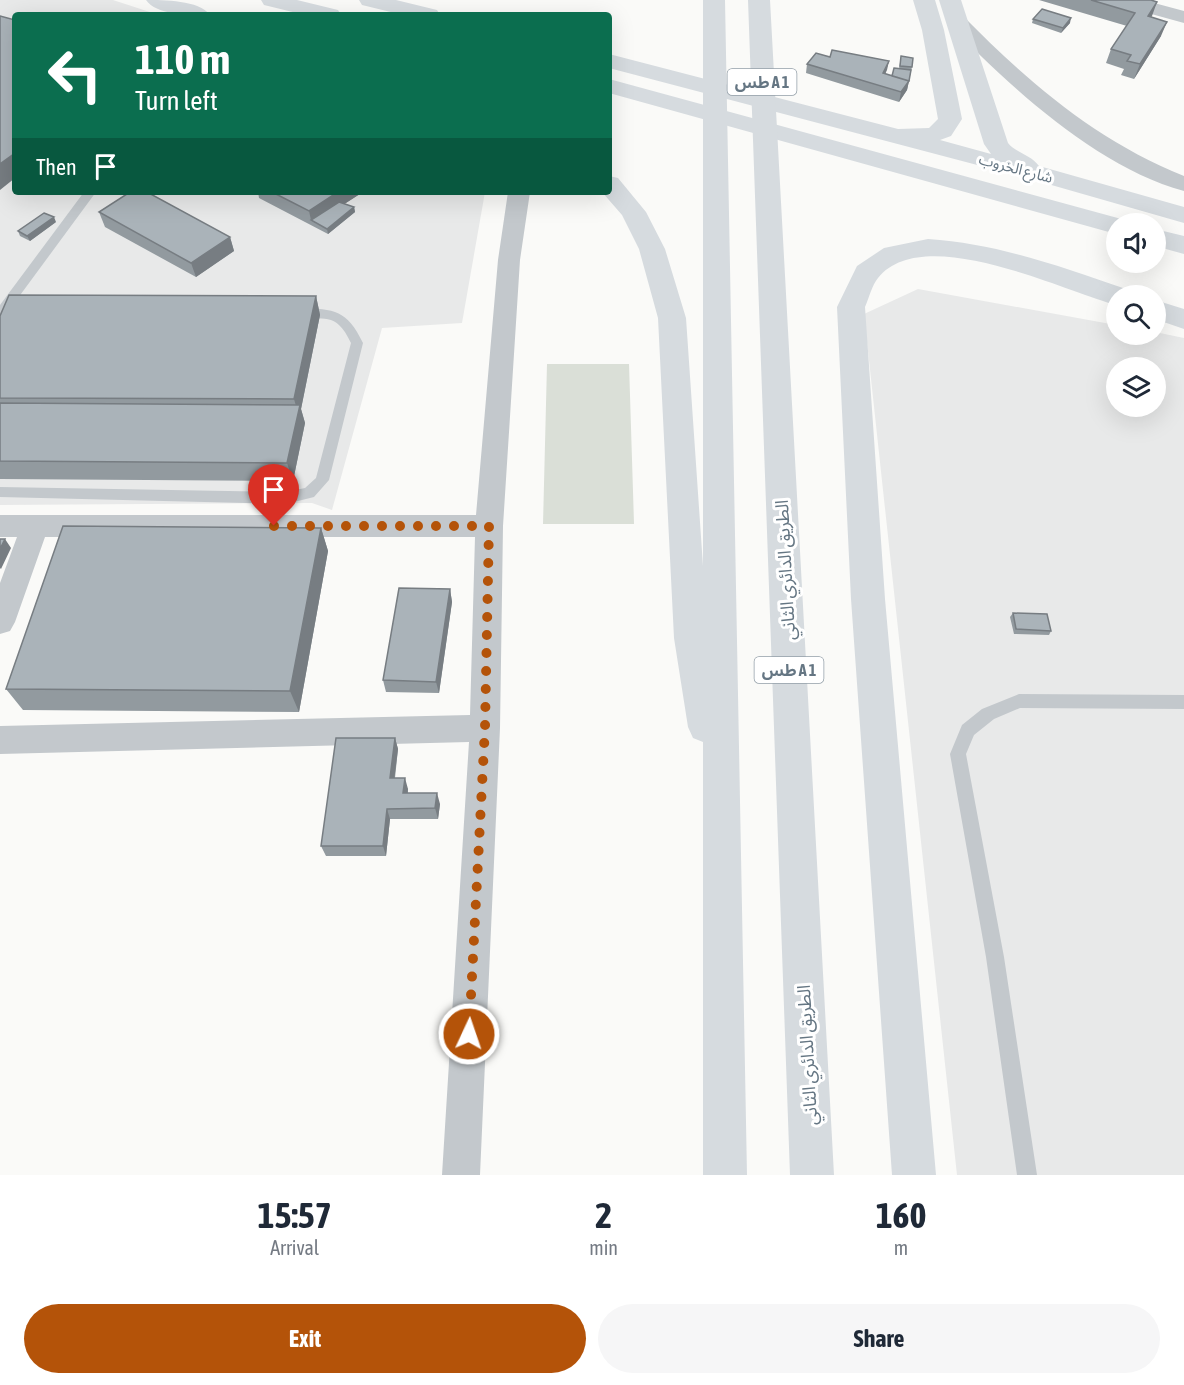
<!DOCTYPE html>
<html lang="en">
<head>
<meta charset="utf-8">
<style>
  :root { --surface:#fff; --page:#f6f6f7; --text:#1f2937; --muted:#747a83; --accent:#b45309 }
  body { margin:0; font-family:"Asap Condensed","Noto Sans Arabic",sans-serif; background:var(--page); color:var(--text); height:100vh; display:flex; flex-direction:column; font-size:22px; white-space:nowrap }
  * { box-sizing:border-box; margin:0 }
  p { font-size:20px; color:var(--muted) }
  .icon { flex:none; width:33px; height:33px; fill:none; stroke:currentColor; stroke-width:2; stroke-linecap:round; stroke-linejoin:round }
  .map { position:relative; height:1175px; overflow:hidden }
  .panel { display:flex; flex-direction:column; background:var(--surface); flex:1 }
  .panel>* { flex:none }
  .guide { position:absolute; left:12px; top:12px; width:600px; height:183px; border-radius:6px; box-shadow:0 6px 24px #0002; background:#0b6e4f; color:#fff; overflow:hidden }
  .controls { position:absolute; left:1106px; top:213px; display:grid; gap:12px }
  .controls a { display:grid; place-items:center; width:60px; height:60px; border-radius:50%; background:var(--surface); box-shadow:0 6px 24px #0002; font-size:30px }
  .pin { position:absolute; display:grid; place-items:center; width:51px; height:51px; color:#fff; margin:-62px -26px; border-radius:50% 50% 50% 0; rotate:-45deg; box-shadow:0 0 6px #0007 }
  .pin .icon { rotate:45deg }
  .me { position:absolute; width:66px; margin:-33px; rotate:3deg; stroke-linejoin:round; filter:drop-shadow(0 0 4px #0008) }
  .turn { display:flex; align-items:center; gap:21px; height:126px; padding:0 24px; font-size:27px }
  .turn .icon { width:78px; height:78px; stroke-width:2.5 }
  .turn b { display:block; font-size:42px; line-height:51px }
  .then { display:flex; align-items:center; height:57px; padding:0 24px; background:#0003; gap:12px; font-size:22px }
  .eta { display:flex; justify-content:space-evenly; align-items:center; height:102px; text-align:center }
  .eta b { font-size:36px; font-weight:700; line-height:42px }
  .button { display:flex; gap:12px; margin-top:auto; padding:12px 24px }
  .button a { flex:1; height:69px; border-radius:36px; background:var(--accent); color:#fff; font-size:24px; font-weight:700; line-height:69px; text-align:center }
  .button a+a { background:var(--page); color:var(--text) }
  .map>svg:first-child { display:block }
  .built { fill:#e8e9e9; fill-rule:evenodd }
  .green { fill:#dadfd7 }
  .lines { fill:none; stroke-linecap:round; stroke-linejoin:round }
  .lane { fill:#c3c8cc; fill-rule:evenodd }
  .street { fill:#c3c8cc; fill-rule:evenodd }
  .secondary { fill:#d6dbdf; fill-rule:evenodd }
  .highway { fill:#d6dbdf; fill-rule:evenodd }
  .wall { fill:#929a9f }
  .shaded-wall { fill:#777d82 }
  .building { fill:#aab3b9; stroke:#777d82; stroke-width:1.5 }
  .route { stroke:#b45309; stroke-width:10; stroke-dasharray:0 18 }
  .labels { text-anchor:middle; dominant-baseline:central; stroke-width:6; stroke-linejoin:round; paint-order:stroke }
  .far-street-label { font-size:15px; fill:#657683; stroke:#fff }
  .shield { fill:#fff; stroke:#939fa8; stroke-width:1.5 }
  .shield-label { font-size:16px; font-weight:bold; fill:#657683 }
  .street-label { font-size:18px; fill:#657683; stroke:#fff }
</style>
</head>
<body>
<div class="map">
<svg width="1184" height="1175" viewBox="0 0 1184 1175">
  <rect width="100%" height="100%" fill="#fafaf8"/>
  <path class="built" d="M0 0H113L159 15H15V192H485L462 323 382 328 332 510 312 503 0 505Z
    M918 289 1116 325V334H1155V332L1184 338V1175H957L864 314ZM1116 368H1155V406H1116Z"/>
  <path class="green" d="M547 364H629L634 524H543Z"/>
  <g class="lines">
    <path class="lane" d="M84 192H96L4 317 0 318V305Z
      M300 308C335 309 347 310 363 343L329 480 314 497 286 504 0 497V487L286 492 305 488 316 478 351 343C335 309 324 323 296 315L294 312Z
      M1019 694 1184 695V709L1020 708 994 719 974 735 966 754 1004 957 1037 1175H1017L986 957 950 754 962 725 982 709Z"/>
    <path class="street" d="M1113 0H1143L1184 11V23L1115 4Z
      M957 15 964 17C1029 83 1097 141 1184 176V191C1098 168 1011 88 950 25L948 21 950 17Z
      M508 192H530L520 260 503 526 500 728 480 1175H442L469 742 0 754V726L470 715 475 537H45L15 622 10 631 0 634V583L17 537H0V515H476L498 260Z"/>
    <path class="secondary" d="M261 0H297L338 10 341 15H305L264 5Z
      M359 0H396L437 10 440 15H403L362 5Z
      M913 0H935L944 30 962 119 951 136 940 140 991 154 984 144 939 0H961L1008 143C1016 153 1031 155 1039 166L1184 207V223L1027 178 609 68V54L898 129 929 128 938 119 922 30Z
      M609 79 1125 220 1127 224H1116V234L609 93Z
      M1155 229 1184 236V254L1155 246Z
      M928 239C999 244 1059 266 1126 289L1129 296H1116V305C1061 290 923 222 878 278 872 285 869 298 865 307L885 599 936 1175H892L851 599 837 307 857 266 884 248Z
      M1155 300 1184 309V329L1155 319Z"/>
    <path class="highway" d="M146 0C164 0 199 0 210 15 192 15 157 16 146 0Z
      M703 0H725L747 1175H703V742L693 738 688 727 674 638 658 318 639 249 622 215 602 192H609V176L618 178 646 212 665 249 686 318 703 566Z
      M748 0H770L834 1175H790Z"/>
  </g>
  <path class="wall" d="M1039 0H1151V17L1161 36 1134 79 1121 75 1124 69 1106 63 1111 49 1127 26Z
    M1033 19 1070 23 1061 33 1032 23Z
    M901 56 912 67 907 90 899 102 806 73 807 64 830 57 889 61 885 74 892 76 899 69Z
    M258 192H363L344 204 354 207 355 212 328 234 259 198Z
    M99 212 230 237 234 251 196 277 105 227Z
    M56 222 30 241 20 236 18 231Z
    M316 296 320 315 301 409 305 423 293 481 0 479V316Z
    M321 528 328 551 299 712 23 710 6 689Z
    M450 589 452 602 439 693 386 692 383 680Z
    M1013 613 1051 631 1049 635 1014 634 1010 617Z
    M395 738 398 749 395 778 408 789V793L440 804 438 819H390L386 856H326L321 846Z"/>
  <path class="shaded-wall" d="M1157 2 1152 16 1143 30 1148 16Z
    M1071 18 1070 23 1061 33 1063 28Z
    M1167 22 1161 36 1134 79 1140 64Z
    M889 61 887 70 881 83 883 73Z
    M909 81 907 90 899 102 901 92Z
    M15 153V178L0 190V164Z
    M338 192H363L315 223 311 220 309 211Z
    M354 207 355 212 328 234 327 229Z
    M54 217 56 222 30 241 27 236Z
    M230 237 234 251 196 277 191 263Z
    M316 296 320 315 301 409 305 423 293 481 287 463 298 413 294 399Z
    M321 528 328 551 299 712 290 691Z
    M5 539 11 548 1 569 0 568V549Z
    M450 589 452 602 439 693 436 682Z
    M395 738 398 749 393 789 390 778Z
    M405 778 408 789 406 803 403 793Z
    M437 793 440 804 438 819 435 808Z
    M387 809 390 819 386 856 383 846Z"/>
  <path class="building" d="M1091 0H1151L1157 2 1148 16 1167 22 1140 64 1127 61 1131 55 1111 49 1135 13Z
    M1042 9 1071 18 1063 28 1033 19Z
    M0 16 15 20V153L0 164Z
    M832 50 889 61 883 73 909 81 901 92 807 64 816 53 830 57Z
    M901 56 913 58 912 67 900 66Z
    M894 68 911 70 909 81 892 76Z
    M130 192H147L230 237 191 263 99 212Z
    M272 192H338L309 211Z
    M339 202 354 207 327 229 311 220Z
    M44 213 54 217 27 236 18 231Z
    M9 295 316 296 294 399 0 398V316Z
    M0 403 300 405 287 463 0 461Z
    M63 526 321 528 290 691 6 689Z
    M0 539H5L0 549Z
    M399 588 450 589 436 682 383 680Z
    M1013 613 1047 614 1051 631 1016 629Z
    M336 738H395L390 778H405L403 793H437L435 808 387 809 383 846H321Z"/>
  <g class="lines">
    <path class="route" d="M274 526H489L485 728 469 1034"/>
  </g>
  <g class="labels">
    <g class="far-street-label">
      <text transform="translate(1016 168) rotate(15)">شارع الخروب</text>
    </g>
    <g class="shield">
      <rect x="727.5" y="69" width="69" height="26" rx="4.5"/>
      <rect x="754.5" y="657" width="69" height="26" rx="4.5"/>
    </g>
    <g class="shield-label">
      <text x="762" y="82">طس A 1</text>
      <text x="789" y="670">طس A 1</text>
    </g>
    <g class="street-label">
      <text transform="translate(785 570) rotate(-93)">الطريق الدائري الثاني</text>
      <text transform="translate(807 1055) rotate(-93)">الطريق الدائري الثاني</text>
    </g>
  </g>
</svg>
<div class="controls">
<a><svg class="icon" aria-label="sound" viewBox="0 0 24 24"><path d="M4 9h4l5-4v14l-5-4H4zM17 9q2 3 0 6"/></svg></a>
<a><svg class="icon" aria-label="search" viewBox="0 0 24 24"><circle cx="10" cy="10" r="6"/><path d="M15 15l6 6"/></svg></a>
<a><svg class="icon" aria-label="layers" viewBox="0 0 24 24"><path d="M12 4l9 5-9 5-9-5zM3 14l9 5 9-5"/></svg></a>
</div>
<div class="pin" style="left:274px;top:526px;background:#d93025"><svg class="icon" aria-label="arrive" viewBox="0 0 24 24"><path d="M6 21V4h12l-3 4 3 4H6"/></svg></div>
<svg class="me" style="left:469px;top:1034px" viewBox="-20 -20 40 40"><circle r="17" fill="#b45309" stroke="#fff" stroke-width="3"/><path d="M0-11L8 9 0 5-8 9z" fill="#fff"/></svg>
<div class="guide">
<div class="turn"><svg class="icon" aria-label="left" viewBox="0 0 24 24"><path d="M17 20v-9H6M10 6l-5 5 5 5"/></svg><div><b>110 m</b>Turn left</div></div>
<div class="then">Then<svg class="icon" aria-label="arrive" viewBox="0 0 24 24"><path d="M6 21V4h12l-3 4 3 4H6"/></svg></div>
</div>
</div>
<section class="panel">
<div class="eta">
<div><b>15:57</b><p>Arrival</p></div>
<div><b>2</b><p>min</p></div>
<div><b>160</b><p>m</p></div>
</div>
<div class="button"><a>Exit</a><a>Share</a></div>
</section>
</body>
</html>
